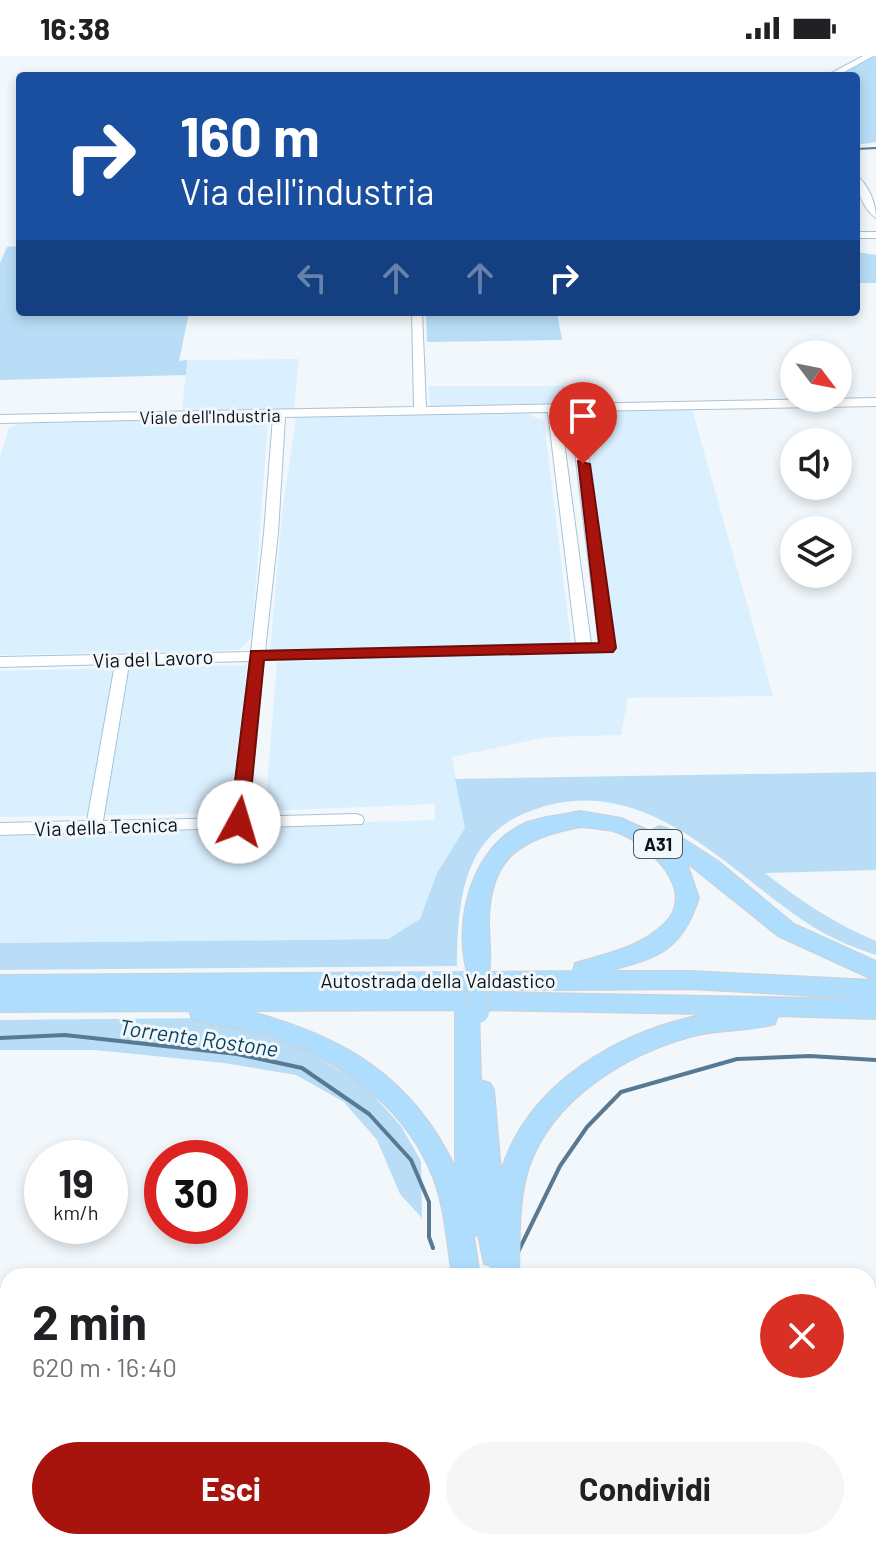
<!DOCTYPE html>
<html lang="it">
<head>
<meta charset="utf-8">
<style>
  :root { --surface:#fff; --page:#f6f6f6; --text:#202124; --muted:#757577; --accent:#a7140d }
  body { margin:0; font-family:Barlow,sans-serif; background:var(--page); color:var(--text); height:100vh; display:flex; flex-direction:column; font-size:30px; white-space:nowrap }
  * { box-sizing:border-box; margin:0 }
  p { font-size:26px; color:var(--muted) }
  .icon { flex:none; width:44px; height:44px; fill:none; stroke:currentColor; stroke-width:2; stroke-linecap:round; stroke-linejoin:round }
  .map { position:relative; flex:1; overflow:hidden }
  .sheet { position:absolute; left:0px; top:1212px; width:876px; height:282px; display:flex; flex-direction:column; background:var(--surface); border-radius:24px 24px 0 0; box-shadow:0 4px 12px #0003 }
  .sheet>* { flex:none }
  .top-card { position:absolute; left:16px; top:16px; width:844px; height:244px; border-radius:8px; box-shadow:0 4px 12px #0003; background:#1a4fa0; color:#fff; overflow:hidden }
  .needle { width:52px; rotate:122deg }
  .tools { position:absolute; left:780px; top:284px; display:grid; gap:16px }
  .tools a { display:grid; place-items:center; width:72px; height:72px; border-radius:50%; background:var(--surface); box-shadow:0 4px 12px #0003; font-size:40px }
  .speed { position:absolute; left:24px; top:1084px; display:flex; gap:16px; font-size:40px; font-weight:700; text-align:center }
  .speed>* { display:grid; place-content:center; width:104px; height:104px; border-radius:50%; background:var(--surface); box-shadow:0 4px 12px #0003; line-height:1 }
  .speed small { font-size:20px; font-weight:400 }
  .speed .limit { border:12px solid #d22; background:#fff; color:#111 }
  .pin { position:absolute; display:grid; place-items:center; width:68px; height:68px; color:#fff; margin:-82px -34px; border-radius:50% 50% 50% 0; rotate:-45deg; box-shadow:0 0 8px #0007 }
  .pin .icon { rotate:45deg }
  .me { position:absolute; width:88px; margin:-44px; rotate:6deg; stroke-linejoin:round; filter:drop-shadow(0 0 6px #0008) }
  .turn { display:flex; align-items:center; gap:28px; height:168px; padding:0 32px; font-size:36px }
  .turn .icon { width:104px; height:104px; stroke-width:2.5 }
  .turn b { display:block; font-size:56px; line-height:68px }
  .lanes { display:flex; align-items:center; height:76px; padding:0 32px; background:#0003; justify-content:center; gap:40px; direction:ltr }
  .lanes .off { opacity:.35 }
  .round { display:grid; place-items:center; flex:none; width:84px; height:84px; border-radius:42px; background:var(--page) }
  .overview { display:flex; align-items:center; justify-content:space-between; height:136px; padding:0 32px }
  h1 { font-size:48px; font-weight:700; line-height:60px }
  .button { display:flex; gap:16px; margin-top:auto; padding:16px 32px }
  .button a { flex:1; height:92px; border-radius:48px; background:var(--accent); color:#fff; font-size:32px; font-weight:700; line-height:92px; text-align:center }
  .button a+a { background:var(--page); color:var(--text) }
  .status { display:flex; justify-content:space-between; align-items:center; height:56px; padding:0 40px; background:var(--surface); direction:ltr }
  .status svg { height:22px; fill:currentColor }
  .map>svg:first-child { display:block }
  .built { fill:#dbf0ff }
  .green { fill:#b9ddf7 }
  .lines { fill:none; stroke-linecap:round; stroke-linejoin:round }
  .stream-far1 { stroke:#587991; stroke-width:2 }
  .stream { stroke:#587991; stroke-width:4 }
  .minor-casing { stroke:#a8c3d6; stroke-width:2 }
  .highway-casing { stroke:#ced0d1; stroke-width:2 }
  .minor { fill:#fff; fill-rule:evenodd }
  .highway { fill:#aeddfe; fill-rule:evenodd }
  .highway-bridge-casing { stroke:#ced0d1; stroke-width:24; stroke-linecap:butt }
  .highway-bridge { stroke:#aeddfe; stroke-width:22 }
  .route { fill:#a7140d; stroke:#6d0d08; stroke-width:2 }
  .labels { text-anchor:middle; dominant-baseline:central; stroke-width:6; stroke-linejoin:round; paint-order:stroke }
  .far-street-label { font-size:18px; fill:#0a131a; stroke:#f1f7fb }
  .shield { fill:#f1f7fb; stroke:#4f575e; stroke-width:2 }
  .shield-label { font-size:18px; font-weight:bold; fill:#0a131a }
  .street-label { font-size:20px; fill:#0a131a; stroke:#f1f7fb }
  .water-label { font-size:22px; font-style:italic; fill:#053f5d; stroke:#f1f7fb }
</style>
</head>
<body>
<div class="status"><b>16:38</b><svg viewBox="0 0 49 12"><path d="M0 12V9h3v3zM5 12V6h3v6zM10 12V3h3v9zM15 12V0h3v12zM26 1h20v11H26zM47 4h2v5h-2z"/></svg></div>
<div class="map">
<svg width="876" height="1493" viewBox="0 0 876 1493">
  <rect width="100%" height="100%" fill="#f1f7fb"/>
  <path class="built" d="M299 303 294 354 182 355 187 304Z
    M429 330H570L574 348 430 350Z
    M692 353 773 640 628 642 621 679 548 681 452 701 465 772 437 817 420 863 388 883 0 887V778L435 764V748L265 755 277 606 609 595 582 360 593 355Z
    M523 356 544 365 571 585 560 589 270 598 282 457 296 362Z
    M268 363 252 581 239 594 0 599V402L9 372 18 368 94 365Z
    M247 609 232 757 0 761V615Z"/>
  <path class="green" d="M876 0V86L856 89V20H834L842 13Z
    M20 190V256H189L179 305 187 304 186 319 0 324V207L7 191Z
    M856 196 876 199V227H856Z
    M426 256H557L562 284 427 286Z
    M876 716V814L765 817C799 844 837 869 876 885V899C851 891 826 880 804 865 722 810 641 711 528 756 461 782 458 848 457 910L0 914V887L388 883 420 863 437 817 465 772 455 723Z
    M209 962 300 991 364 1029 401 1070 421 1105 422 1162 400 1138 377 1084 344 1046 296 1019 224 1007 95 994H0V964Z"/>
  <g class="lines">
    <path class="stream-far1" d="M856 93 876 92"/>
    <path class="stream" d="M0 982 65 979 237 998 302 1012 369 1058 411 1104 429 1146V1181L433 1192
      M518 1196 560 1110 587 1071 621 1036 737 1003 810 1000 876 1004"/>
    <g class="minor-casing">
      <path id="minor" d="M863 0H873L837 20H826Z
        M856 119C868 128 876 147 876 162 864 154 856 134 856 119Z
        M856 176H876V182H856Z
        M412 256H422L426 351 876 342V350L582 355 614 592 612 595 264 604 248 761 356 758 362 760 364 764 362 768 0 779V767L87 765 115 608 0 611V601L251 596 264 477 273 361 0 367V359L414 351ZM548 356 576 588 265 595 278 477 285 361ZM560 356H570L599 588H591ZM250 605 231 762 103 765 129 608Z"/>
    </g>
    <g class="highway-casing">
      <path id="highway" d="M580 755 621 762 650 775 659 770 667 772 718 805 794 868 876 905V963L778 960 775 968C748 976 718 973 690 981 625 999 553 1043 529 1111 518 1145 520 1184 519 1220H491V1210L484 1208 478 1179 474 1180 480 1220H452C447 1188 445 1154 434 1124 408 1054 344 1006 275 982 248 972 219 972 192 963L189 955 0 956V919L467 916C453 864 472 790 525 767 542 760 562 759 580 755ZM580 771C591 772 605 773 616 776 648 787 699 835 664 868 639 892 607 897 575 907L573 915 489 916C492 901 489 882 489 867 489 801 521 783 580 771ZM687 807 778 880 874 924 689 915H609C660 901 681 895 699 842ZM689 933 875 943 427 935ZM479 954 705 958C619 975 528 1027 501 1115L494 1034 490 1027 481 1024ZM248 955 455 954V1111C412 1020 343 980 248 955Z
        M461 1486H493V1493H461Z
        M501 1486H533L532 1493H500Z"/>
    </g>
    <use href="#minor" class="minor"/>
    <use href="#highway" class="highway"/>
    <g class="highway-bridge-casing">
      <path id="highway-bridge" d="M478 913V956"/>
    </g>
    <use href="#highway-bridge" class="highway-bridge"/>
  </g>
  <path class="route" d="M578 405 590 408 616 592 613 596 264 604 248 766 239 773 233 771 230 766 251 595 599 587Z"/>
  <g class="labels">
    <g class="far-street-label">
      <text transform="translate(210 360) rotate(-1)">Viale dell'Industria</text>
    </g>
    <rect class="shield" x="634" y="774" width="48" height="28" rx="6"/>
    <g class="shield-label">
      <text x="658" y="788">A31</text>
    </g>
    <g class="street-label">
      <text transform="translate(153 602) rotate(-2)">Via del Lavoro</text>
      <text transform="translate(106 770) rotate(-2)">Via della Tecnica</text>
      <text x="438" y="924">Autostrada della Valdastico</text>
    </g>
    <g class="water-label">
      <text transform="translate(199 981) rotate(8)">Torrente Rostone</text>
    </g>
  </g>
</svg>
<div class="tools">
<a><svg class="needle" viewBox="-14 -14 28 28"><path d="M0-13l5 13h-10z" fill="#e53935"/><path d="M0 13l5-13h-10z" fill="#757577"/></svg></a>
<a><svg class="icon" aria-label="sound" viewBox="0 0 24 24"><path d="M4 9h4l5-4v14l-5-4H4zM17 9q2 3 0 6"/></svg></a>
<a><svg class="icon" aria-label="layers" viewBox="0 0 24 24"><path d="M12 4l9 5-9 5-9-5zM3 14l9 5 9-5"/></svg></a>
</div>
<div class="speed"><div>19<small>km/h</small></div><div class="limit">30</div></div>
<div class="pin" style="left:583px;top:408px;background:#d93025"><svg class="icon" aria-label="arrive" viewBox="0 0 24 24"><path d="M6 21V4h12l-3 4 3 4H6"/></svg></div>
<svg class="me" style="left:239px;top:766px" viewBox="-20 -20 40 40"><circle r="19" fill="#fff"/><path d="M0-13L10 11 0 6-10 11z" fill="#a7140d"/></svg>
<div class="top-card">
<div class="turn"><svg class="icon" aria-label="right" viewBox="0 0 24 24"><path d="M7 20v-9h11M14 6l5 5-5 5"/></svg><div><b>160 m</b>Via dell'industria</div></div>
<div class="lanes"><svg class="icon off" aria-label="left" viewBox="0 0 24 24"><path d="M17 20v-9H6M10 6l-5 5 5 5"/></svg><svg class="icon off" aria-label="ahead" viewBox="0 0 24 24"><path d="M12 20V5M6 11l6-6 6 6"/></svg><svg class="icon off" aria-label="ahead" viewBox="0 0 24 24"><path d="M12 20V5M6 11l6-6 6 6"/></svg><svg class="icon" aria-label="right" viewBox="0 0 24 24"><path d="M7 20v-9h11M14 6l5 5-5 5"/></svg></div>
</div>
<section class="sheet">
<div class="overview"><div><h1>2 min</h1><p>620 m · 16:40</p></div><a class="round" style="background:#d93025;color:#fff"><svg class="icon" aria-label="close" viewBox="0 0 24 24"><path d="M6 6l12 12M18 6L6 18"/></svg></a></div>
<div class="button"><a>Esci</a><a>Condividi</a></div>
</section>
</div>
</body>
</html>
